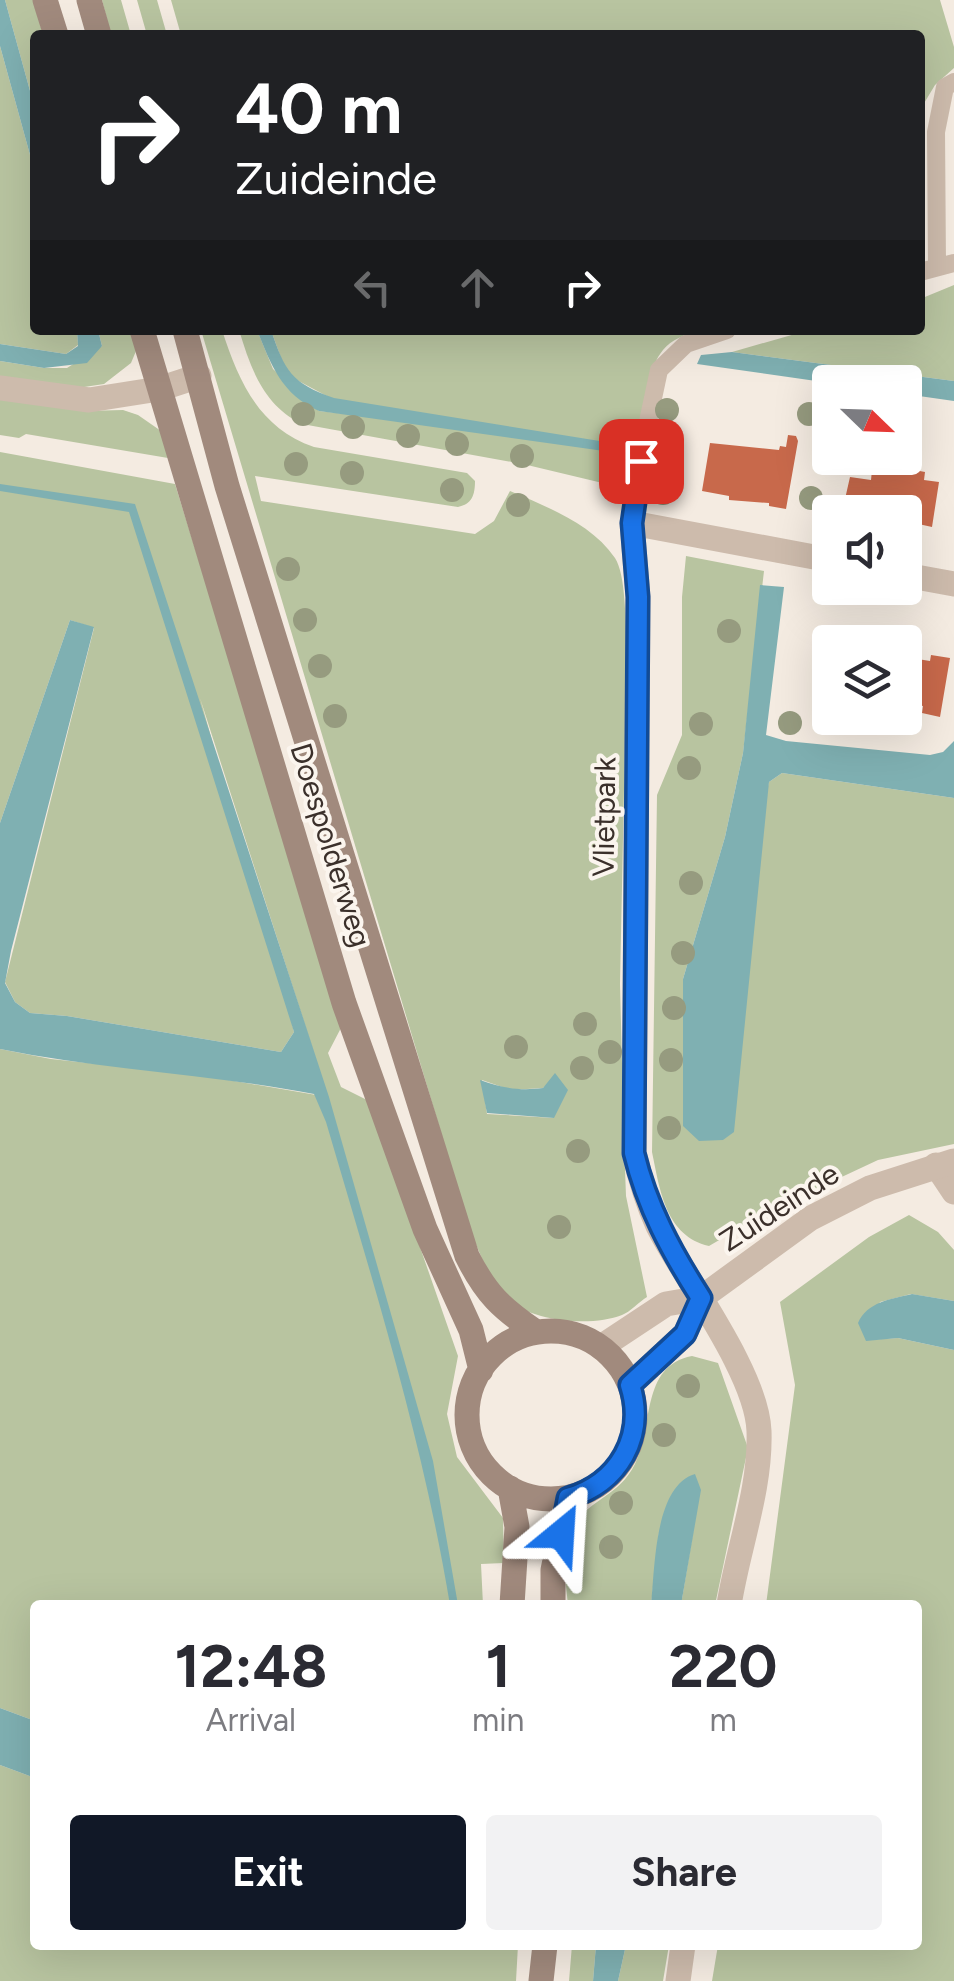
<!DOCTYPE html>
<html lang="en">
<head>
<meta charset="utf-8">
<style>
  :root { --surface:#fff; --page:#f2f2f3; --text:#2b2b33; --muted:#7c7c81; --accent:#111827 }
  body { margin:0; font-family:Figtree,sans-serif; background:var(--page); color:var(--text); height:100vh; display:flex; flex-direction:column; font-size:38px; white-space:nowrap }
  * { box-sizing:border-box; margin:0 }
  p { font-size:32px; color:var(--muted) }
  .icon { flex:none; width:55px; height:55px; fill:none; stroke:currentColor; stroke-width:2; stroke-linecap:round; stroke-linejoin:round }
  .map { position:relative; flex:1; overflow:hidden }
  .sheet { position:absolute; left:30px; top:1600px; width:892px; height:350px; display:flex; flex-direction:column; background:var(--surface); border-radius:10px; box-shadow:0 10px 40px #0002 }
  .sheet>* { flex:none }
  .hud { position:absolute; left:30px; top:30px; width:895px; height:305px; border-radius:10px; box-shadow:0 10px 40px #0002; background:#202124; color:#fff; overflow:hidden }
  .needle { width:65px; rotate:113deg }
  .controls { position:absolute; left:812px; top:365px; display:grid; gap:20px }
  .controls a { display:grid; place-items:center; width:110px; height:110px; border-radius:10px; background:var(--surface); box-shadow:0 10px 40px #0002; font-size:50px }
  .pin { position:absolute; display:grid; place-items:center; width:85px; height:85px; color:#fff; margin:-42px; border-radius:20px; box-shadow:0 5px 15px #0006 }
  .me { position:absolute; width:110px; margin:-55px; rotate:27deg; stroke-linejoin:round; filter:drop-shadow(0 0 8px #0008) }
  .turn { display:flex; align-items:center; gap:35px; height:210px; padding:0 40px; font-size:45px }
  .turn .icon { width:130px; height:130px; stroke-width:2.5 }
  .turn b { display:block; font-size:70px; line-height:85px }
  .lanes { display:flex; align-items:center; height:95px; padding:0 40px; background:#0003; justify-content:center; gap:50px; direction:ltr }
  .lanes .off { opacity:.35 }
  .eta { display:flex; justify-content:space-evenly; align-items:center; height:170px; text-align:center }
  .eta b { font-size:60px; font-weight:700; line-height:70px }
  .primary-button { display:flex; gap:20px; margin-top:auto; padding:20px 40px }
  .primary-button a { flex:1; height:115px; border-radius:10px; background:var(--accent); color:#fff; font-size:40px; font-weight:700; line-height:115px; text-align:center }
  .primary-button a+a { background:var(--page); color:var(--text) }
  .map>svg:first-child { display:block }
  .green { fill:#b8c4a0; fill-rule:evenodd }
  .water { fill:#7fb0b2 }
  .building { fill:#c8694b }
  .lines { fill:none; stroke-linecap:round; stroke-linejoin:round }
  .service { stroke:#cdbbac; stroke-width:18 }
  .minor { stroke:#cdbbac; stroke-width:25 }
  .tertiary { stroke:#cdbbac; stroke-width:25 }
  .secondary { stroke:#a18a7d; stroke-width:25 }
  .tree { fill:#969b7f }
  .route-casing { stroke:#114b97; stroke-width:25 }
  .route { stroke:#1a73e8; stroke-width:18 }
  .labels { text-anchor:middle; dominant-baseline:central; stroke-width:8; stroke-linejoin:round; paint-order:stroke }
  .street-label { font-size:30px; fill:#3b302b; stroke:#fbf5ee }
</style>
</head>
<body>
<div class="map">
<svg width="954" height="1981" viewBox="0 0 954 1981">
  <rect width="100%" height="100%" fill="#f4ebe1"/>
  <path class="green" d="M5 0H34L43 35H35V109Z
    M102 0H121L131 35H111Z
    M137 0H157L167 35H147Z
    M171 0H940L954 47V68L935 85 920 110V35H181Z
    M0 46 35 173V330H77L78 345 66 354 0 344Z
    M954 285V381L732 352 809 330H920V299Z
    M98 330H130L136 351 131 363 104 384 71 389 0 377V361L44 368H67L102 346Z
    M201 330H222C239 382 259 428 314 447L467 473 475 481C475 495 472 504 458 507L255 476 261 501 475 534 494 521 510 491C547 507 591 523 615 558 626 575 625 621 627 643L620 984 624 1143 626 1196 647 1297C639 1302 630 1312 622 1315 592 1327 533 1322 509 1300 491 1284 481 1255 471 1233ZM482 1080 511 1090 543 1088 549 1083 554 1118 487 1114Z
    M239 330H257L273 369 319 411 364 416 293 378 282 361 271 330H696C685 335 671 340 663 350 634 385 653 467 615 486L523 464 302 424C263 405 251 369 239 330Z
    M0 399 84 411 123 410 138 415 161 431 168 458 26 434 19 438 0 435Z
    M0 452 175 484 343 1024 328 1053 341 1087 369 1101 458 1356 447 1414 457 1457 503 1518 504 1563 481 1564 483 1605H35V1721L0 1708V1049L51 1059 200 1075 328 1097 200 698 290 1015 294 1032 281 1052 67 1016 30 1013 15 1002 5 982 94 628 70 620 0 823Z
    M686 556 764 571 743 753 725 837 683 979V1126L769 782 782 773 954 798V1144L878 1160 769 1211 709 1246C666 1236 660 1191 652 1152L657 795 682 735V597Z
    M909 1215 938 1232 954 1250V1301L911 1294 880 1302 866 1340 898 1338 954 1350V1981H712L718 1945H918V1605H766L795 1385 780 1302 869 1237Z
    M692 1356 718 1363 748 1448 715 1605H681L700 1490 659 1533 651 1605H568C566 1583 561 1557 569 1536 584 1498 617 1500 635 1464 654 1427 640 1366 692 1356Z
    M0 1765 35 1778V1945H518L516 1981H0Z
    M572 1945H596L593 1981H569Z
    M626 1945H669L663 1981H618Z"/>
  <path class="water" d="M0 0H5L35 109V173L0 46Z
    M77 330H98L102 346 87 363 44 368 0 361V344L66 354 78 346Z
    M257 330H271C285 371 291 383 334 398L612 443 613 449 611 452 319 411C282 395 271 365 257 330Z
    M732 352 954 381V401L905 394V382L830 383 697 364 701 355Z
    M0 484 135 504 329 1097 433 1461 458 1605H450C423 1441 373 1282 326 1122L314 1094C210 1074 104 1070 0 1049V823L70 620 94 627 11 951 5 983 15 1002 30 1013 67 1016 281 1052 294 1032 129 512 0 491Z
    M760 585 784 587 766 735 786 741 930 755 943 752 954 741V798L782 773 769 782 734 1132 723 1140 699 1141 683 1126V979L725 837 743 753Z
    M555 1073 568 1090 554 1118 487 1113 480 1080C503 1088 519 1091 543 1088Z
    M912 1294 954 1301V1350L898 1338 866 1341 858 1323C867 1302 891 1299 912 1294Z
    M695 1474 701 1490 681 1605H651C655 1569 654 1486 695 1474Z
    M0 1708 35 1721V1778L0 1765Z
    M596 1945H626L618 1981H593Z"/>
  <path class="building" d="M788 435 796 436 798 441 786 509 769 506V503L729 500V496L702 491 710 443 779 450 780 446 786 447Z
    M904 468 925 472 924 480 939 482 932 527 905 521V512H827L830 497 845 499 850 477 871 480 872 470 903 475Z
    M931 655 950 658 940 717 922 713 923 706 905 703V657L930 661Z"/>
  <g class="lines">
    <path class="service" d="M937 267 936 132 945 87 954 82
      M920 272 954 263
      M632 523 646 431 659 370 686 344 727 330"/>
    <path class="minor" d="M0 388 89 400 159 389 199 376
      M905 575 954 584
      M936 1165 954 1192
      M729 1605C738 1548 761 1489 759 1431 757 1373 685 1279 658 1226 647 1202 640 1178 634 1153L638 597 632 523 830 560
      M678 1981 683 1945"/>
    <path class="tertiary" d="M601 1347 666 1304 701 1298 811 1218 870 1188 954 1161
      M630 1385 685 1334 701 1298"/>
    <path class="secondary" d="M45 0 56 35
      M89 0 99 35
      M142 330 344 1003 425 1229 471 1330 481 1370
      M185 330 227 486 467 1256C486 1294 501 1308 536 1332
      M467 1415a84 84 0 1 1 168 0a84 84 0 1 1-168 0Z
      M510 1488 517 1527 512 1605
      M553 1605V1570L568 1498
      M541 1981 545 1945"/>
  </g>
  <g class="tree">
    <circle cx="667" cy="410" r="12"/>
    <circle cx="303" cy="414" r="12"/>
    <circle cx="809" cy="414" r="12"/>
    <circle cx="353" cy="427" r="12"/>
    <circle cx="408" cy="436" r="12"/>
    <circle cx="457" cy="444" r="12"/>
    <circle cx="522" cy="456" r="12"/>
    <circle cx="296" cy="464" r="12"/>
    <circle cx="352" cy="473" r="12"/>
    <circle cx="452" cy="490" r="12"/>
    <circle cx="663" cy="493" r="12"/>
    <circle cx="811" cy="498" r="12"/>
    <circle cx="518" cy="505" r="12"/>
    <circle cx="288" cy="569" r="12"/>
    <circle cx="305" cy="620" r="12"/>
    <circle cx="729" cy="631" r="12"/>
    <circle cx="320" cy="666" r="12"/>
    <circle cx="335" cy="716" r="12"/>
    <circle cx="790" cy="723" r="12"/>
    <circle cx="701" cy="724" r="12"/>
    <circle cx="689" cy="768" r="12"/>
    <circle cx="691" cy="883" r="12"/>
    <circle cx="683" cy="953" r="12"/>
    <circle cx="674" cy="1008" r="12"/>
    <circle cx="585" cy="1024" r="12"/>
    <circle cx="516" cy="1047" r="12"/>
    <circle cx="610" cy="1052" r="12"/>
    <circle cx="671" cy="1060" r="12"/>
    <circle cx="582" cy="1068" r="12"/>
    <circle cx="669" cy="1128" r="12"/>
    <circle cx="578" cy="1151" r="12"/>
    <circle cx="559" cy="1227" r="12"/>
    <circle cx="688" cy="1386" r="12"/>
    <circle cx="664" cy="1435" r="12"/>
    <circle cx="621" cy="1503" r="12"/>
    <circle cx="611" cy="1547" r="12"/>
  </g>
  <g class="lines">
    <g class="route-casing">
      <path id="route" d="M561 1534 568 1498C619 1483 646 1436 630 1385L685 1334 701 1298C671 1251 647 1207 634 1153L638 597 632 523 641 461"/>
    </g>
    <use href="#route" class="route"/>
  </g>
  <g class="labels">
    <g class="street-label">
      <text transform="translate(604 817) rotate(-89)">Vlietpark</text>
      <text transform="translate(331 845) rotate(73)">Doespolderweg</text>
      <text transform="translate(779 1207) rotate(-33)">Zuideinde</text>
    </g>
  </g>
</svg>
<div class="controls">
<a><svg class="needle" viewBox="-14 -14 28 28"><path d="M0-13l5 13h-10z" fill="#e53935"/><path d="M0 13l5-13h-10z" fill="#7c7c81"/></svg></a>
<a><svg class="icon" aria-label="sound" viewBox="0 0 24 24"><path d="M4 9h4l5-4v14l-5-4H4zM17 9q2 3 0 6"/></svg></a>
<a><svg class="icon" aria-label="layers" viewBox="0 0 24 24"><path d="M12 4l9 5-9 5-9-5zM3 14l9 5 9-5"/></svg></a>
</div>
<div class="pin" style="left:641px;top:461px;background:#d93025"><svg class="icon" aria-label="arrive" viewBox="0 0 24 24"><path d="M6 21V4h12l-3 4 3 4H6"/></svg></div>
<svg class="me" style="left:561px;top:1534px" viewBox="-20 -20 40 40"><path d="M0-17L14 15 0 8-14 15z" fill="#1a73e8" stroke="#fff" stroke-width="4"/></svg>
<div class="hud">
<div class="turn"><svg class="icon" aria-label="right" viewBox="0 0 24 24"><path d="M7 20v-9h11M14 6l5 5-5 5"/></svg><div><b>40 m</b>Zuideinde</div></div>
<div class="lanes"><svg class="icon off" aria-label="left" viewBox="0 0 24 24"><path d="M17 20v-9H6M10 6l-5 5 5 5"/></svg><svg class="icon off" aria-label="ahead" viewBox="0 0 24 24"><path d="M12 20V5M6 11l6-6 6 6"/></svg><svg class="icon" aria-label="right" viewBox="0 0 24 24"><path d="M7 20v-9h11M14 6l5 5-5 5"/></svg></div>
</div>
<section class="sheet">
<div class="eta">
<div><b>12:48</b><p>Arrival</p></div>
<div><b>1</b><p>min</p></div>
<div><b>220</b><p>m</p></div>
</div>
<div class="primary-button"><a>Exit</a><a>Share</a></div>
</section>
</div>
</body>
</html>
